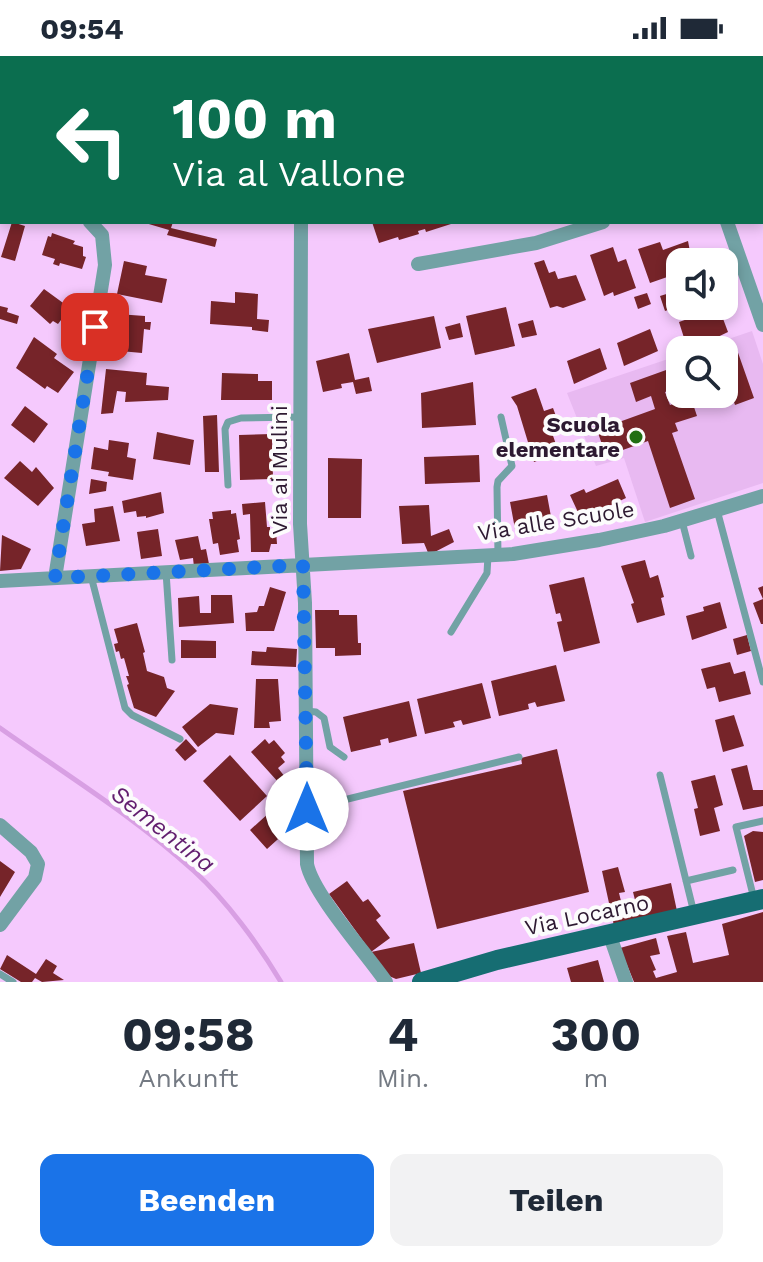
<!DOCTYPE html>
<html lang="de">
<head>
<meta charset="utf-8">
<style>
  :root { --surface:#fff; --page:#f2f2f3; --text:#1f2937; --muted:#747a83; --accent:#1a73e8 }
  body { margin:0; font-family:"Work Sans",sans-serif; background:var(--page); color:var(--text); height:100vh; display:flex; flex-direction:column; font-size:30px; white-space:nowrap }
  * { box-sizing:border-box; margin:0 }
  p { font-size:26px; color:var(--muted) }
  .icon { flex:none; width:44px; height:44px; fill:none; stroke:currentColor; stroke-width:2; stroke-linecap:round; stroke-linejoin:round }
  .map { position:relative; height:926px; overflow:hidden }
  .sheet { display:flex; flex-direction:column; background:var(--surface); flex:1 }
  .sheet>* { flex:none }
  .guide { position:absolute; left:0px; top:0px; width:764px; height:168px; box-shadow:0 4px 12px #0003; background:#0b6e4f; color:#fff; overflow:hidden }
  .fabs { position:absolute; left:666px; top:192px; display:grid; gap:16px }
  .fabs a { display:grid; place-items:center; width:72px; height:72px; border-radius:16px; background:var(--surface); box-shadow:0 4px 12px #0003; font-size:40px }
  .pin { position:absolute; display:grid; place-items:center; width:68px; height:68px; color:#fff; margin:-34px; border-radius:16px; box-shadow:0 4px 12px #0006 }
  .me { position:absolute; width:88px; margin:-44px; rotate:0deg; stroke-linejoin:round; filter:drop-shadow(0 0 6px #0008) }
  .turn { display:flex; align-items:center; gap:28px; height:168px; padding:0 40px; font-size:36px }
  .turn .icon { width:104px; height:104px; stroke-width:2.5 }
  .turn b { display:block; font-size:56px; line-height:68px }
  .eta { display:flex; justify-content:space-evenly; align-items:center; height:136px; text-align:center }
  .eta b { font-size:48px; font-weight:700; line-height:56px }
  .button { display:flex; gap:16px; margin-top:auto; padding:16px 40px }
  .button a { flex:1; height:92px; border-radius:16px; background:var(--accent); color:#fff; font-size:32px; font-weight:700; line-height:92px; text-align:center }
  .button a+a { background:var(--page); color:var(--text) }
  .status { display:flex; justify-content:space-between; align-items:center; height:56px; padding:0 40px; background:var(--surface); direction:ltr }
  .status svg { height:22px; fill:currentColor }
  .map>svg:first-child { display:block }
  .built { fill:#e8b9f1 }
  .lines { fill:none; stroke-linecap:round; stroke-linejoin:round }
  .stream { stroke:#d89fe3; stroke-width:5 }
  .building { fill:#762429 }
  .service { stroke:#72a2a5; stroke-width:7 }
  .minor { stroke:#72a2a5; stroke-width:14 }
  .primary { stroke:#166d72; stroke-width:20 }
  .route { stroke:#1a73e8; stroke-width:14; stroke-dasharray:0 25.2 }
  .poi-dot { fill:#206e12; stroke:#fcfcfc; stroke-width:3 }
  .labels { text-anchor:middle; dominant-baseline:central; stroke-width:8; stroke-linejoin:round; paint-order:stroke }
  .poi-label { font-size:22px; font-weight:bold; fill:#2d1931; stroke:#fcfcfc; text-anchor:end }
  .street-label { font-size:22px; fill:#2d1931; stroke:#fcfcfc }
  .water-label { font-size:24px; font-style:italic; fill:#621e6f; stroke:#fcfcfc }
</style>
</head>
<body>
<div class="status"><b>09:54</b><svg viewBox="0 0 49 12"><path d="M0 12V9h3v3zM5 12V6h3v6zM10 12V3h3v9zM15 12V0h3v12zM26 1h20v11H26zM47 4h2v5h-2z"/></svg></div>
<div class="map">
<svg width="763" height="926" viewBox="0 0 763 926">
  <rect width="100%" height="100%" fill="#f5c9fd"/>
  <path class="built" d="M752 275 763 308V427L645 466 624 402 596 410 567 337 680 299V338H724V294H696Z"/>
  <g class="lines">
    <path class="stream" d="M0 672C65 718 135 761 194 815 226 844 259 889 281 926"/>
  </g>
  <path class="building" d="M12 166 25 170 15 205 1 201Z
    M142 166H173L171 172 217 183 215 191 167 179 169 174Z
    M372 166H450L451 168 426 176 425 173 418 175 419 178 399 184 398 181 379 187Z
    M52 177 75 185 73 188 83 191V200L86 201 82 213 60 207 59 210 53 208 55 203 42 199 48 180 51 181Z
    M688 185 692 206H680V210L671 214 673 219 650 227 638 193 660 186 663 194Z
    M613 191 618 206 626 203 636 232 614 240 613 236 604 240 590 199Z
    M544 204 549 217 555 215 558 223 576 219 586 244 563 252 557 250 550 252 534 207Z
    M124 205 147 210 145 219 167 223 162 247 117 238Z
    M44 233 70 252 58 268 53 265 50 268 30 250Z
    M676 235 680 250 665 255 660 240Z
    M235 236 258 238 257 263 269 264 268 276 252 274V271L210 268 211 245 235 247Z
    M647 237 651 248 638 253 634 241Z
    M0 250 8 252 7 256 19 260 17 268 0 263Z
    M506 251 515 290 475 299 466 260Z
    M719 252 728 276 703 288 702 285 695 288 693 282 685 285 679 266Z
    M117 258 145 260V266H151L150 274 144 273 142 297 120 295 119 304 107 303 110 271 116 272Z
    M434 260 441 292 377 307 368 273Z
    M533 264 537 279 522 282 518 268Z
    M460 267 463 281 449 284 445 271Z
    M650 273 658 295 624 310 617 287Z
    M34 281 57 298 54 302 74 316 58 337 47 330 45 333 16 312Z
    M736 291 754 342 735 349 724 317V294Z
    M600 292 607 313 574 328 567 305Z
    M349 297 355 324 369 321 372 335 356 338 353 326 341 328 342 332 323 336 316 305Z
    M680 309V331L665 336 670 349 691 342 697 360 675 367 678 375 672 377 695 443 670 452 648 385 606 400 597 374 655 353 651 340 636 346 630 327Z
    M106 313 147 317 146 329 169 331 168 344 125 346 126 336 117 335 113 357 101 358Z
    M222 317 258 318V325H272V344H221Z
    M473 326 476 369 422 372 421 337Z
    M536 332 544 355 553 352 560 371 551 374 559 397 534 406 517 350 511 341Z
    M25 350 48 368 34 387 11 369Z
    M217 359 219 416H205L203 360Z
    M157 376 194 384 190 409 153 403Z
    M272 378 273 423 240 424 239 379Z
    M109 384 129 387 127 401 136 403 133 424 108 420 109 416 91 413 94 391 108 394Z
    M479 399 480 426 425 428 424 401Z
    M328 402 362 403 361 462H328Z
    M20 405 32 416 36 411 54 432 38 450 4 422Z
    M91 423 107 426 106 435 89 438Z
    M618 423 626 442 594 457 596 461 583 467 570 439 584 433 586 437Z
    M161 436 164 457 146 462V460L137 461 136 455 124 457 122 445Z
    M547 439 552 466 515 473 510 446Z
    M265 446 267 471H270V474H276L277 488H271L269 496H251L250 458 243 459 242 448Z
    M429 449 431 480 449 473 454 486 429 499 424 487 402 488 399 450Z
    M113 450 120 485 86 490 82 468 95 466 94 453Z
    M231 454V458L236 457 240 483 237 484 239 496 220 499 218 487 213 488 209 463H213L212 456Z
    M158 473 162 500 141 503 137 476Z
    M2 479 31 493 21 513 0 515Z
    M198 480 201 494 206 493 209 508 194 511 193 502 180 504 175 484Z
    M645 504 650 522 658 519 664 541 661 542 665 559 637 567 631 548 634 547 621 510Z
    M584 521 600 587 564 596 557 566 562 565 560 557 556 558 549 529Z
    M763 530V568H761L753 547 763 543 758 532Z
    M270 531 286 536 274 575H246L245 557 257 556 259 550H264Z
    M211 539H232L234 567 179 571 178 542 199 540 200 557H211Z
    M720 546 727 572 692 584 686 560 704 555 703 551Z
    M315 554H339V559H357L358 587H361V599L335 600V592H316Z
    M137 567 145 596 143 597 147 615 164 621 167 632 175 635 156 661 134 652 127 629 129 628 126 620H129L124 602 121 603 119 595 116 596 114 588 118 587 114 573Z
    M747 579 751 595 737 599 733 583Z
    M181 584 216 585V602H181Z
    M267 591 297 593 296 611 251 609 252 595 266 596Z
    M730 606 734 618 745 615 751 638 719 646 715 631 707 633 701 613Z
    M556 609 565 645 537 651 535 646 528 648 529 653 499 660 491 625Z
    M256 623H278L281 665 269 666 270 672H254Z
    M482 627 491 662 463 669 461 664 453 666 455 671 425 678 417 643Z
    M409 645 417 680 389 687 388 682 380 684 381 689 351 696 343 661Z
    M210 648 238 652 234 679 216 677 198 691 182 671Z
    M734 659 744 690 723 696 715 664Z
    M186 683 197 695 185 705 175 694Z
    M265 683 269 688 274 684 285 697 281 701 285 706 278 712 285 721 279 727 251 696Z
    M557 693 589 836 437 873 403 735 522 708 521 702Z
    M230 699 267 740 240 765 203 725Z
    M747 709 753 734H763V750L743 754 731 713Z
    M715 719 723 749 714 752 720 775 700 780 694 753 698 752 691 725Z
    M270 756 287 775 267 793 250 774Z
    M753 775 763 776V824L755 826 744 780Z
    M0 805 15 816 0 841Z
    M618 811 625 836 619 837 622 849 635 844 633 836 671 827 677 855 614 870 602 815Z
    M347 825 363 846 368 843 381 860 376 864 390 882 371 896 329 838Z
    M763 856V926H634L620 892 656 882 660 898 650 900 656 914 653 915 656 922 677 916 667 880 686 876 693 907 729 899 722 868Z
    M414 887 421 917 396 923 389 920 371 896Z
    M7 899 36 918 46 903 57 910 53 917 64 924 42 926 35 922 32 926H21L0 913Z
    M598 904 604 926H571L567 912Z"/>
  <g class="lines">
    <path class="service" d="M78 0V2
      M173 0V2
      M722 2 727 0
      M228 429 225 373 228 366 241 362 300 361
      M717 454 763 626
      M682 465 691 500
      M498 499 497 431 498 425 512 410 501 361
      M166 516 172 604
      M91 520 125 652 132 659 180 683
      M451 576 487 517 488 500
      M306 655 316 656 324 662 330 691 344 701
      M660 719 694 857
      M307 753 519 701
      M686 825 733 814
      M754 843 736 771 763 765
      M0 918 13 926"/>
    <path class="minor" d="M666 0 667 2
      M304 2V0
      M762 112 763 111
      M0 140 2 141
      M301 166 300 468 305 547 307 808C313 838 366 897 386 926
      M727 166 763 269
      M418 208 536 187 603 166
      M55 522 105 209 102 179 90 166
      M0 525 513 498 599 484 664 470 763 440
      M0 769 31 796 38 808 35 822 0 869
      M610 880 626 926"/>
    <path class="primary" d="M422 926 497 904 763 843"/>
  </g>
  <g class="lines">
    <path class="route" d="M95 271 55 522 303 509 307 753"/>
  </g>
  <circle class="poi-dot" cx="636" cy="381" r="8"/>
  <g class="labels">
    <g class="poi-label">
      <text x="620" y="368">Scuola<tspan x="620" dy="25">elementare</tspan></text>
    </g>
    <g class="street-label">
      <text transform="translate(279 414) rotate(-90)">Via ai Mulini</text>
      <text transform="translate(556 465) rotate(-9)">Via alle Scuole</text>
      <text transform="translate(587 859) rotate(-12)">Via Locarno</text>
    </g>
    <g class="water-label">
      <text transform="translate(163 773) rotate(38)">Sementina</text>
    </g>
  </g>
</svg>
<div class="fabs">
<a><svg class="icon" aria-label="sound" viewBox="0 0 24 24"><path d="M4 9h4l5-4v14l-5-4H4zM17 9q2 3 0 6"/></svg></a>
<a><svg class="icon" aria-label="search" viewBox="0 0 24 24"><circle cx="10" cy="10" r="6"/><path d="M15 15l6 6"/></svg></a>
</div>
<div class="pin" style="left:95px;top:271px;background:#d93025"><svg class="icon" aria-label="arrive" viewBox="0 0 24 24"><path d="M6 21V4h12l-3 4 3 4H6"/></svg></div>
<svg class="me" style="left:307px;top:753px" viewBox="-20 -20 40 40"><circle r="19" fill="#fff"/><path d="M0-13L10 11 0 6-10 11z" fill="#1a73e8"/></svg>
<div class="guide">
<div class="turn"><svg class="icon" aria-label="left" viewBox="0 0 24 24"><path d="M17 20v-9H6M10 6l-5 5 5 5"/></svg><div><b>100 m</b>Via al Vallone</div></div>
</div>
</div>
<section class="sheet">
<div class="eta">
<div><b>09:58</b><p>Ankunft</p></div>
<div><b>4</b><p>Min.</p></div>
<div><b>300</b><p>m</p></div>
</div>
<div class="button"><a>Beenden</a><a>Teilen</a></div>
</section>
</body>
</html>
